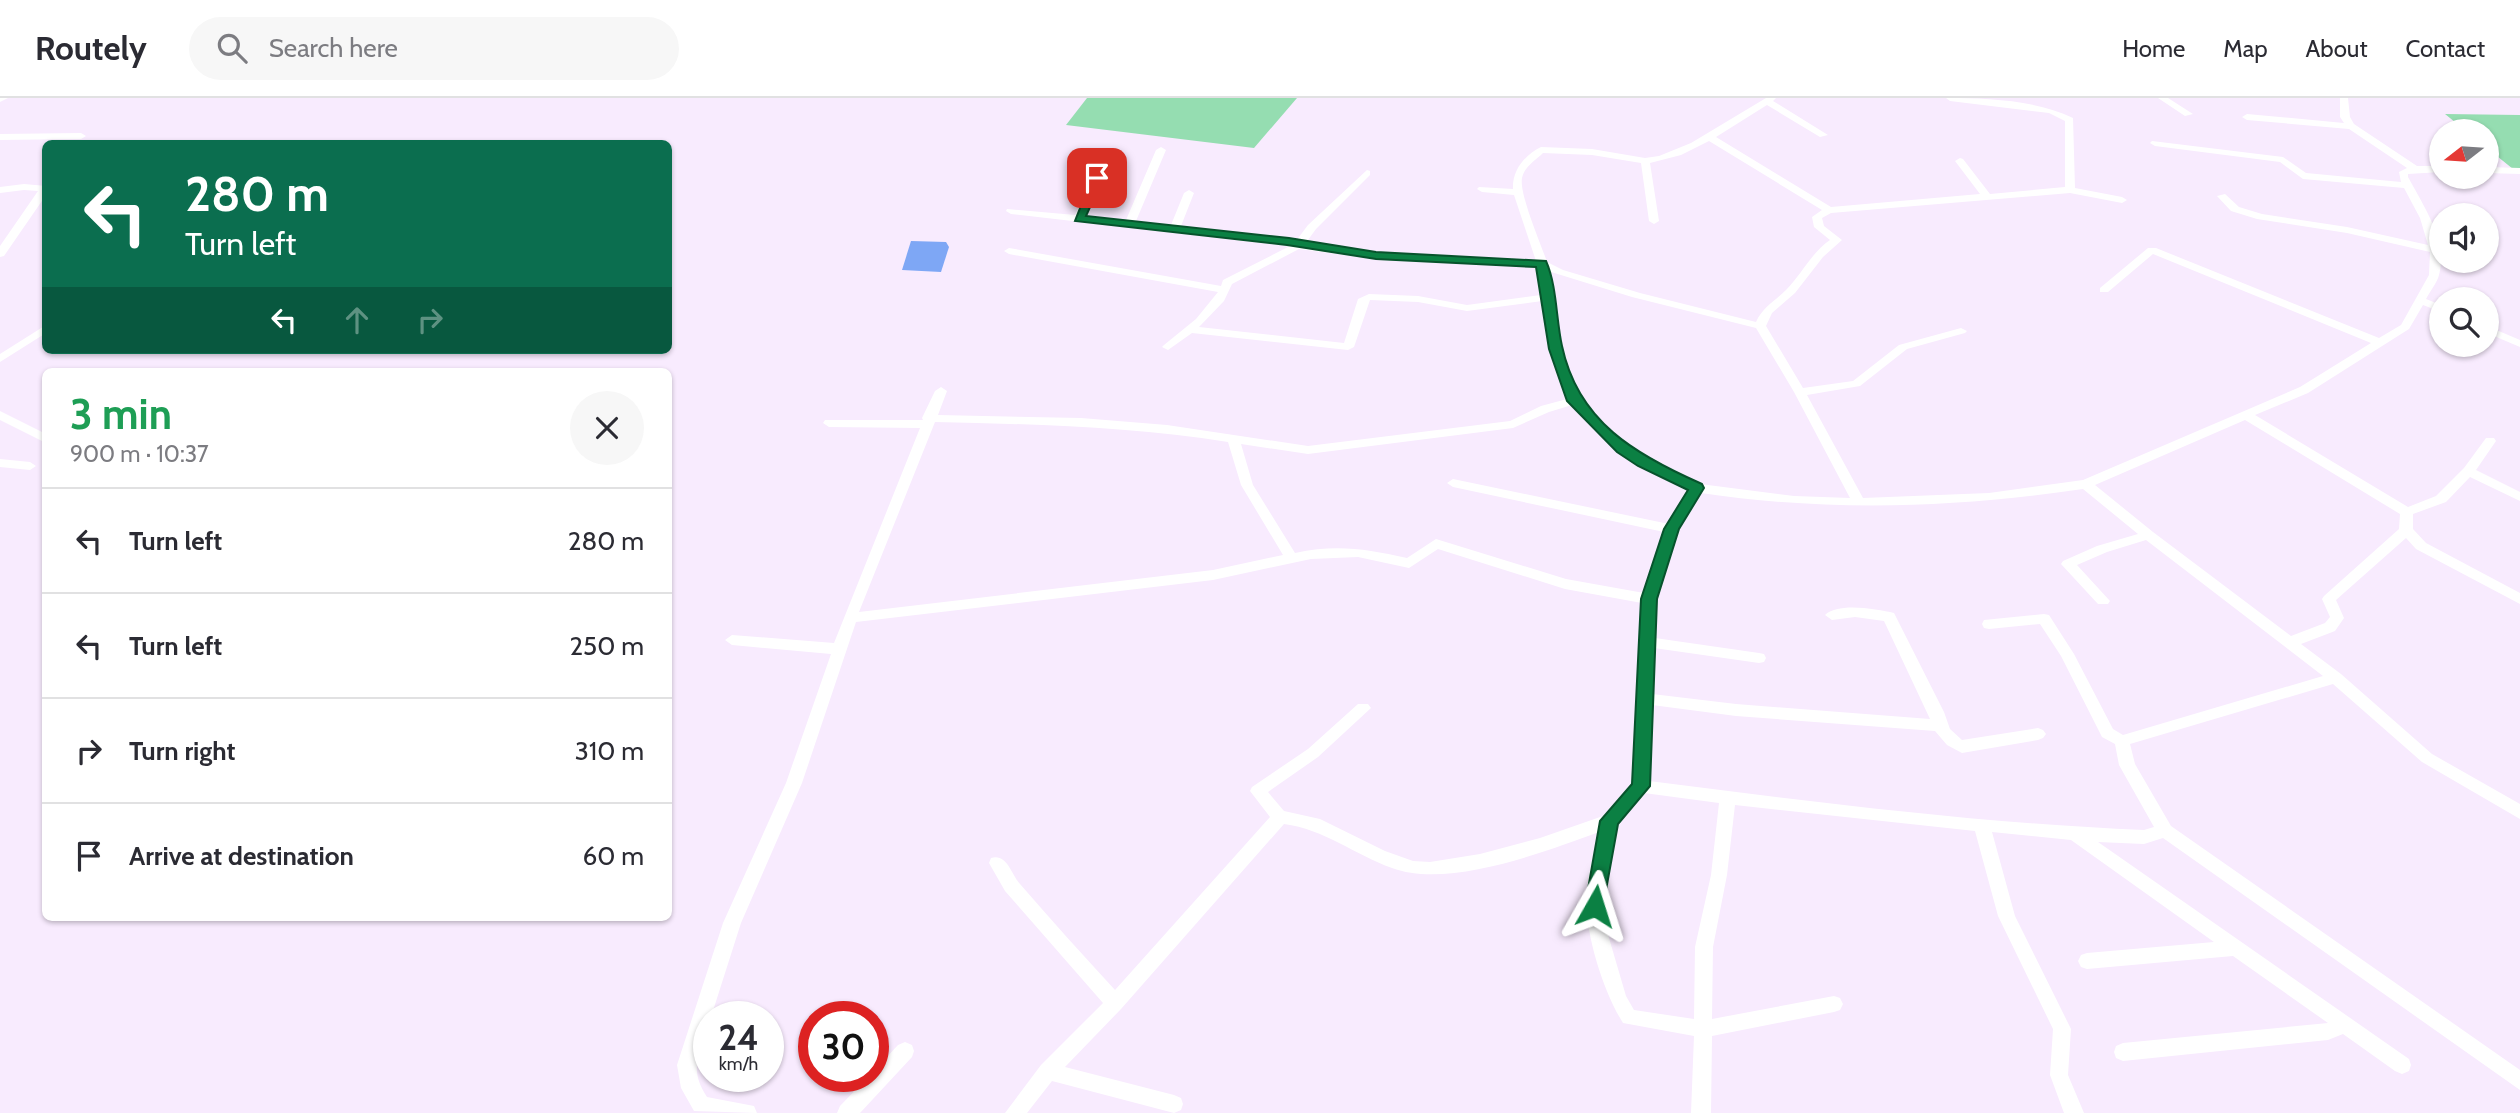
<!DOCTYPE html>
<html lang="en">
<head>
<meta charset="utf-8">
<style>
  :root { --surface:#fff; --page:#f7f7f7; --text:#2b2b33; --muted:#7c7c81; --line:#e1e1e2 }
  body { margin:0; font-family:Cabin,sans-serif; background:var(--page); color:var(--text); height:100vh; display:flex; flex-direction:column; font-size:26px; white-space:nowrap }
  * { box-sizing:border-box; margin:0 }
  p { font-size:23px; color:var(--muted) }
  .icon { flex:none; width:38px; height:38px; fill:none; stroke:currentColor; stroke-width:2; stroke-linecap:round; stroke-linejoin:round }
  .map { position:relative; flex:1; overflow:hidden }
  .drawer { position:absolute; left:42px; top:270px; width:630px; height:553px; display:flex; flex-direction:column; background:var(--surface); border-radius:10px; box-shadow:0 2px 5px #0004 }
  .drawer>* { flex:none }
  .top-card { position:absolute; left:42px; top:42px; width:630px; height:214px; border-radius:10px; box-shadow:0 2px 5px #0004; background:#0b6e4f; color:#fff; overflow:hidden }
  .needle { width:46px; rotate:253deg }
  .buttons { position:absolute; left:2429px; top:21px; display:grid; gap:14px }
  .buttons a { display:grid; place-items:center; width:70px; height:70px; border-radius:50%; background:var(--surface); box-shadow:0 2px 5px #0004; font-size:35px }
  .speed { position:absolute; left:693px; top:903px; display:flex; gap:14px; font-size:35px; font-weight:700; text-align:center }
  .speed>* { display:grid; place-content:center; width:91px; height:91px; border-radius:50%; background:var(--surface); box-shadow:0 2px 5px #0004; line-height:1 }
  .speed small { font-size:18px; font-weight:400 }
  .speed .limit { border:10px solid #d22; background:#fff; color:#111 }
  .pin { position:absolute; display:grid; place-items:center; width:60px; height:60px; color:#fff; margin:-30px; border-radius:14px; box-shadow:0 4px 10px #0006 }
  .me { position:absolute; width:77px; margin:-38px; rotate:6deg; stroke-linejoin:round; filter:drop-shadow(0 0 5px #0008) }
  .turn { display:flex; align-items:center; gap:24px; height:147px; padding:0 28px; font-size:32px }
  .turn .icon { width:91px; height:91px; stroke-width:2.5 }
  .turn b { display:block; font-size:49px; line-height:60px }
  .lanes { display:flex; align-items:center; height:66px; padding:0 28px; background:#0003; justify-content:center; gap:35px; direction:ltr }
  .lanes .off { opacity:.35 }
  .round { display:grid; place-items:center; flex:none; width:74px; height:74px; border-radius:37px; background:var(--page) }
  .summary { display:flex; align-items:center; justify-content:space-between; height:119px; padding:0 28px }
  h1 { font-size:42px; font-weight:700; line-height:52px; color:#1e9e55 }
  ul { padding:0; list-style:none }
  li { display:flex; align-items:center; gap:21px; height:105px; padding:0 28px; border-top:2px solid var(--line) }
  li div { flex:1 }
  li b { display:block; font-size:26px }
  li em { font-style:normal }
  header { display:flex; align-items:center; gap:42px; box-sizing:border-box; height:98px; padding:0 35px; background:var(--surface); border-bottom:2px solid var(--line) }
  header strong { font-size:33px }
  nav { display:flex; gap:38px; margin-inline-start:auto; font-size:24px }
  .search { width:490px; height:63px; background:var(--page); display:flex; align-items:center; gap:18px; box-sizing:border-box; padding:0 24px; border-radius:38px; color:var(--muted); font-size:26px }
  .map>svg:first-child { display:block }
  .green { fill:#95ddb1 }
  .water { fill:#7ea7f5 }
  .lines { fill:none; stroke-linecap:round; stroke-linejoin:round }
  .minor { fill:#fff; fill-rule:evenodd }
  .tertiary { fill:#fff; fill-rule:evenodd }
  .route { fill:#0b8043; stroke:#07532c; stroke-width:2 }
</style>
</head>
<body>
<header>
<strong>Routely</strong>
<div class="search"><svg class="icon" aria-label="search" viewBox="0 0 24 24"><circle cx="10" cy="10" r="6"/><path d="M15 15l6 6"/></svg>Search here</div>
<nav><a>Home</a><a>Map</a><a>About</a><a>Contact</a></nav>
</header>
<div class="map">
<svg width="2520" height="1015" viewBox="0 0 2520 1015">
  <rect width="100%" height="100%" fill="#f8ebfe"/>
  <path class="green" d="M1087 0H1297L1254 50 1066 27Z
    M2445 16 2520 17V71H2513L2487 50V33H2466Z"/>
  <path class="water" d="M911 143 946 144 949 149 941 174 902 172Z"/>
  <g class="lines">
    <path class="minor" d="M1766 0H1776L1773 3 1828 37 1820 39 1767 7 1716 39 1831 109 1980 96 1955 63 1960 60 1963 61 1990 96 2065 89V23L2049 15 1950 3 1946 0C1987 0 2036 2 2073 20L2075 90 2122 99 2127 102 2122 105 2070 95 1831 115 1822 120 1824 128 1842 142 1823 159 1795 195 1772 215 1766 228 1803 290 1853 283 1899 247 1961 230 1967 233 1965 235 1907 251 1860 288 1807 297 1863 400 1989 395 2083 382 2300 289 2371 245 2153 156 2108 194H2100V190L2148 150H2156L2379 240 2401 227 2429 177 2430 154 2347 135 2257 121 2231 113 2217 98 2225 96 2239 109 2262 116 2347 129 2428 147 2420 120 2404 90 2303 81 2280 64 2155 48 2150 45 2152 43 2283 59 2306 75 2401 84 2399 74 2407 70 2349 31 2247 22 2242 19 2247 16 2344 25 2340 19V0H2348L2350 19 2354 26 2417 68H2441V74L2408 76V79C2423 107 2448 143 2439 177 2437 185 2430 193 2426 201L2441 207V214L2423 207 2409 231 2308 295 2255 317 2408 409 2436 398 2464 370 2486 340H2494L2496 343 2476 372 2520 394V403L2470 379 2446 404 2413 416V431L2426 445 2520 495V506L2416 451 2406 440 2336 502 2344 520 2335 533 2301 546 2341 576 2432 656 2520 706V721L2422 664 2333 586 2130 646 2135 666 2171 728 2520 972V992L2163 740 2144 746 2098 744 2409 961 2411 967 2409 973 2402 976 2395 973 2343 936 2328 942 2123 963 2116 960 2114 954 2116 948 2123 945 2328 925 2233 858 2087 871 2081 869 2078 863 2081 857 2087 855 2214 844 2071 742 1992 734 2015 818 2071 931 2068 977 2084 1015H2064L2050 977 2053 931 1998 818 1975 733 1735 707 1727 777 1713 849 1712 921 1834 898 1840 900 1843 906 1840 912 1834 914 1712 938 1711 1015H1691L1694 938 1623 925C1603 893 1583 831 1587 793 1588 774 1595 753 1599 734 1544 754 1448 791 1392 770 1355 757 1324 731 1284 726L1121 911 1065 969 1174 997 1181 1000 1183 1006 1181 1012 1174 1015 1052 983 1027 1015H1005L1041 967 1103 905 1005 793 989 765 991 760C1007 755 1011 776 1020 786 1051 822 1083 857 1115 892L1270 719 1250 693 1252 689 1308 651 1358 606H1368L1371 610 1318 659 1268 694 1284 713 1320 721 1385 753 1413 763 1430 764 1480 756 1540 740 1603 718 1633 686 1642 505 1565 491 1438 451 1409 470 1358 459 1311 461 1213 482 856 524 802 685 741 825 711 919H709C709 953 683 962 707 999L754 1008 757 1015 694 1013 681 990 677 967 723 825 786 685 831 556 732 547 725 542 732 537 834 545 920 330 829 329 823 325 825 322H923L922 320 935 293 941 289 947 293 938 317 1081 320 1167 327 1308 348 1510 323 1541 308 1567 301 1549 251 1542 203 1467 213 1418 204 1370 202 1354 249 1348 252 1192 235 1168 252 1162 249 1164 247 1196 221 1218 194 1009 156 1004 153 1009 150 1221 188 1223 182 1290 148 1011 116 1006 113 1007 111 1075 117 1101 60 1106 57 1111 60 1085 118 1126 122 1156 52 1161 49 1166 52 1136 123 1171 127 1184 95 1189 92 1194 95 1181 128 1289 140 1296 143 1308 127 1367 72 1370 73V77L1316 131 1305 146 1376 155 1536 163 1514 97 1482 94 1477 91 1479 89 1513 91C1512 72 1525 57 1541 49L1592 51 1645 60 1659 58 1691 45ZM1709 43 1822 112 1812 119 1814 129 1830 142C1811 155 1802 176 1786 192 1775 203 1763 209 1756 224L1640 195 1563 172 1547 164C1541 146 1519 96 1522 80 1524 69 1536 62 1543 55L1592 57 1641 65 1649 123 1654 126 1659 123 1650 65 1681 57ZM1299 151 1376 161 1537 169 1541 197 1467 207 1418 198 1369 196 1358 201 1344 245 1199 229 1224 203 1232 186ZM1548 173 1632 199 1756 230 1794 294 1850 400 1794 398 1700 386 1647 362 1626 348 1579 302 1561 251ZM1572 307 1618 354 1639 368 1690 392 1669 426 1453 381 1447 385 1453 389 1664 434 1644 495 1566 481 1436 441 1407 460C1366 451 1337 446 1295 455L1253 387 1241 346 1308 356 1513 330 1549 314ZM2245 322 2400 416 2399 431 2324 498 2322 501 2330 519 2325 525 2291 538 2153 434 2095 387ZM935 324C1033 326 1131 329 1228 344L1241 387 1283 457 1213 472 859 514ZM2083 391 2138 436 2097 448 2063 463 2061 466 2098 506H2108L2110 503 2077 467 2107 454 2146 442 2323 578 2123 637 2113 631 2074 556 2049 517 2044 516 1984 522 1982 526 1984 530 1989 531 2040 526 2061 558 2102 639 2115 646 2119 667 2154 729 2144 732C1978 725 1814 704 1649 683L1652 607 1736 618 1935 633 1947 647 1962 655 2038 642 2043 640 2046 636 2043 632 2038 630 1962 642 1950 631 1944 614 1894 515C1877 511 1838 504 1825 517L1832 522 1855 519 1884 523 1930 621 1736 606 1652 596 1654 550 1759 565 1764 564 1766 560 1764 556 1759 555 1655 540 1656 501 1679 431 1701 395C1829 414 1955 410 2083 391ZM1644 695 1719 705 1711 777 1695 849 1694 921 1634 912 1626 898 1604 823 1603 793 1617 726Z
      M2158 0H2168L2193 16 2185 18Z
      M0 36 81 35 86 38 81 41 0 42Z
      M2487 69 2520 70V76L2487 75Z
      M24 86 46 88V97L4 158 0 159V148L38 93 24 92 0 95V89Z
      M46 227V235L0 264V256Z
      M2487 228 2520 242V249L2487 235Z
      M0 313 46 336V345L0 322Z
      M0 361 30 364 36 368 30 372 0 369Z
      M905 944 912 947 914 953 912 959 860 1015H837L840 1008 869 978H873V974L898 947Z"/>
    <path class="tertiary" d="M0 0H8L0 4Z"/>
  </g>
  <path class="route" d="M1097 77 1103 80 1086 118 1289 140 1376 154 1546 163C1557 188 1556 221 1562 248 1578 324 1636 357 1702 386L1704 390 1679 431 1657 501 1650 688 1618 726 1602 814H1588L1585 808 1600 723 1632 686 1641 501 1664 431 1688 392 1638 368 1617 354 1567 303 1549 251 1536 169 1376 161 1287 147 1075 123 1092 80Z"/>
</svg>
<div class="buttons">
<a><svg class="needle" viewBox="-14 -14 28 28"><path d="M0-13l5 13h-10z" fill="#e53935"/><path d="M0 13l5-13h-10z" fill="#7c7c81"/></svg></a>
<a><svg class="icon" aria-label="sound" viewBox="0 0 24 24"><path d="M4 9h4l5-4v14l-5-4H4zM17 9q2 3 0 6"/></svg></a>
<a><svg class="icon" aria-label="search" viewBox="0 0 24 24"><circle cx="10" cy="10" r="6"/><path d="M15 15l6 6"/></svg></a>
</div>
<div class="speed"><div>24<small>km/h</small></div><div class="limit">30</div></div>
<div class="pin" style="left:1097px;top:80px;background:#d93025"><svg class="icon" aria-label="arrive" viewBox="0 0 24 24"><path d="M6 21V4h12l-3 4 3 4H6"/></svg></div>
<svg class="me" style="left:1595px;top:808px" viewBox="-20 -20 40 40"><path d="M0-17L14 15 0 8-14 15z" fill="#0b8043" stroke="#fff" stroke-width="4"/></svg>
<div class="top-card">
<div class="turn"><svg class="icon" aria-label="left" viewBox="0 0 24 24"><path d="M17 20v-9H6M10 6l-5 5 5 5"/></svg><div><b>280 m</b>Turn left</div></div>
<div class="lanes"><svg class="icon" aria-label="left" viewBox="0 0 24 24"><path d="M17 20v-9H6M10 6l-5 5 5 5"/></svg><svg class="icon off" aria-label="ahead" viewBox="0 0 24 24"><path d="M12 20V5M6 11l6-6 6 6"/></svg><svg class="icon off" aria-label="right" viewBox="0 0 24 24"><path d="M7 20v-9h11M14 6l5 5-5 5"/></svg></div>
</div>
<section class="drawer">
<div class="summary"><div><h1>3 min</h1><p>900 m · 10:37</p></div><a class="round"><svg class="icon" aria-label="close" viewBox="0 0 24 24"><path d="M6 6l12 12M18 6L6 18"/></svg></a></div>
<ul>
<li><svg class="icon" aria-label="left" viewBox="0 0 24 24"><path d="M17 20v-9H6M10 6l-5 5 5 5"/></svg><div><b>Turn left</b></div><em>280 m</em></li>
<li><svg class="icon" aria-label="left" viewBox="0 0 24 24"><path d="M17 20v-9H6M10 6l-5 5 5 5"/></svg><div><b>Turn left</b></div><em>250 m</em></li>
<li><svg class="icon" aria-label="right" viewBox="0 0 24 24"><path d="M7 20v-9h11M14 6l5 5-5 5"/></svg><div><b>Turn right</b></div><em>310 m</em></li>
<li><svg class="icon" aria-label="arrive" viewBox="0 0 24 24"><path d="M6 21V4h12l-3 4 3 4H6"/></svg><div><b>Arrive at destination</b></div><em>60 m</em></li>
</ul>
</section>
</div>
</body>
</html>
